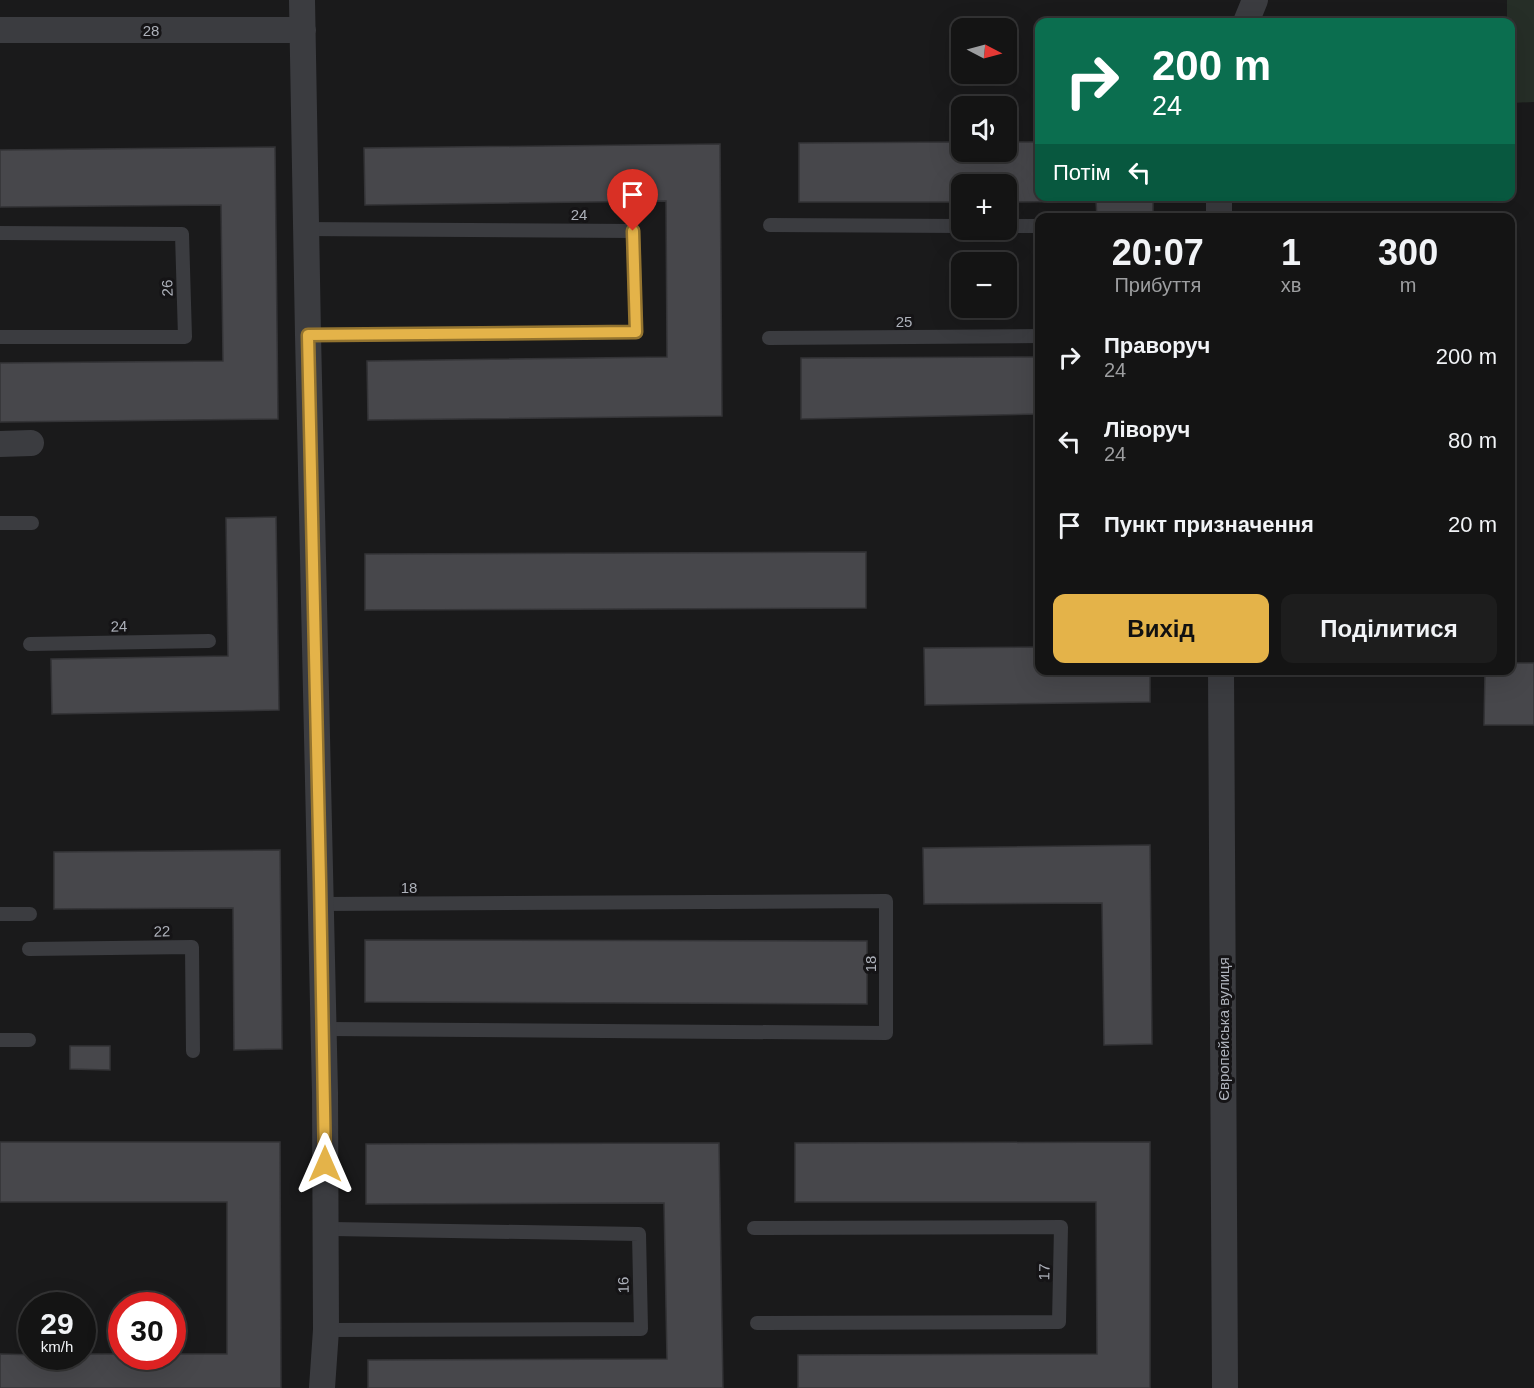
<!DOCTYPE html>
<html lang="uk">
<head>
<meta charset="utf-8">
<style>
  :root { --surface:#141414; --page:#1d1d1d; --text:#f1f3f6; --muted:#9d9ea0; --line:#333334; --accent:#e4b349 }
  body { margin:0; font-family:Helvetica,sans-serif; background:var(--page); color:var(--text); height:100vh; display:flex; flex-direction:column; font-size:22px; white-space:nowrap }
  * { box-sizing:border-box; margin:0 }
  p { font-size:20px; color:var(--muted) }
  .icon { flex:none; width:33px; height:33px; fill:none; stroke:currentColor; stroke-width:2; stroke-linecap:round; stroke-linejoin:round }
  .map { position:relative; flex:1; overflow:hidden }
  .sheet { position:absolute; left:1035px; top:213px; width:480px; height:462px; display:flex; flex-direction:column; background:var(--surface); border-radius:12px; box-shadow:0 6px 24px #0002,0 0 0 2px var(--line) }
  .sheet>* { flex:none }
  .top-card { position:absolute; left:1035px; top:18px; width:480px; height:183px; border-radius:12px; box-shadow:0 6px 24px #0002,0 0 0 2px var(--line); background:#0b6e4f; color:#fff; overflow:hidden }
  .needle { width:39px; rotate:96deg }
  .buttons { position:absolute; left:951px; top:18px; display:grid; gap:12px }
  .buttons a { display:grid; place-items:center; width:66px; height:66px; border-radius:12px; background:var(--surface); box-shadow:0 6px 24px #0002,0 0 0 2px var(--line); font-size:30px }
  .speed { position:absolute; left:18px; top:1292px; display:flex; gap:12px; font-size:30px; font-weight:700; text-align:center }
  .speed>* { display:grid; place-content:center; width:78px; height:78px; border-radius:50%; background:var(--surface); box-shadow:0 6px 24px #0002,0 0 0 2px var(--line); line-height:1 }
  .speed small { font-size:15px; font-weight:400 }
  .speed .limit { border:9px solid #d22; background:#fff; color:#111 }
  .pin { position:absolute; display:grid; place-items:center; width:51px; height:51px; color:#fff; margin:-62px -26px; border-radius:50% 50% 50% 0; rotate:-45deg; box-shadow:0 0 6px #0007 }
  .pin .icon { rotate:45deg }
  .me { position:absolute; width:66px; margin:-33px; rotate:0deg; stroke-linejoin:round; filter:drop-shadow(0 0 4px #0008) }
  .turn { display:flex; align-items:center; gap:21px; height:126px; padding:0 18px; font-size:27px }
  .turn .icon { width:78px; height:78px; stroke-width:2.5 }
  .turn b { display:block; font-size:42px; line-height:51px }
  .then { display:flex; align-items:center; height:57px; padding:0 18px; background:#0003; gap:12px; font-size:22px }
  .eta { display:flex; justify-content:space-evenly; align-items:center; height:102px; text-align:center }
  .eta b { font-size:36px; font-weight:700; line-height:42px }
  .primary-button { display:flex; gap:12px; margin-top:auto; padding:12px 18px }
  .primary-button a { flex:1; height:69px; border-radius:12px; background:var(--accent); color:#111; font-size:24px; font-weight:700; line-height:69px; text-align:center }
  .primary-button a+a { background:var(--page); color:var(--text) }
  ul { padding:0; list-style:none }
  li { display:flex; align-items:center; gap:18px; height:84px; padding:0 18px }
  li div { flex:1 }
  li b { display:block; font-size:22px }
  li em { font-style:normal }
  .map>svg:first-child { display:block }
  .green { fill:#262e27 }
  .building { fill:#47474b; stroke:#343437; stroke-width:1.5 }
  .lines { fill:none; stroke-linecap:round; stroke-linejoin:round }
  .lane { stroke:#3b3c40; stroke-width:14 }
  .street { stroke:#3b3c40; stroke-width:26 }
  .route-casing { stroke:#94742f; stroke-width:15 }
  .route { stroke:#e4b349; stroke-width:10 }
  .labels { text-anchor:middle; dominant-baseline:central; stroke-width:6; stroke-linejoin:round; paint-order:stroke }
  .street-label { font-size:15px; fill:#adb1ba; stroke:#151416 }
</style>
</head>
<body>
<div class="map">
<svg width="1534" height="1388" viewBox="0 0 1534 1388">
  <rect width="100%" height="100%" fill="#1a1a1b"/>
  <path class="green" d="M1507 0H1534V102L1511 103 1510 22H1507Z"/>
  <path class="building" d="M962 142V152H1006V142H1040V196H1153V218H1097L1096 201 1006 202V184H962V202H799V143Z
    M720 144 722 416 368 420 367 361 667 357 666 201 365 205 364 148Z
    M275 147 278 419 0 422V363L223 361 221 205 0 207V150Z
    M1040 357V414L801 419V358Z
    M276 517 279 710 52 714 51 659 228 656 226 518Z
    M866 552V608L365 610V554Z
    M1040 647V670H1150V702L925 705 924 648Z
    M1510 663H1534V725H1484L1485 670H1510Z
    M1150 845 1152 1044 1104 1045 1102 903 924 904 923 848Z
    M280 850 282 1049 234 1050 233 908 54 909V852Z
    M365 940 867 941V1004L365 1002Z
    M70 1046H110V1070L70 1069Z
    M0 1142H280L281 1388H0V1354L82 1356V1354H122V1356H172V1354H227V1202H0Z
    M1150 1142V1388H798V1355L1097 1354 1096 1202H795V1143Z
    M719 1143 723 1388H368V1360L667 1359 664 1203 366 1204V1144Z"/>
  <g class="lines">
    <path class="lane" d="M770 225 962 226
      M1006 226H1040
      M301 229 633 231 636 332 303 335
      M0 233 182 234 185 337H0
      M769 338 1040 336
      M0 523H32
      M30 644 209 641
      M321 904 886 901V1033L328 1029
      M0 914H30
      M29 949 192 947 193 1051
      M0 1040H29
      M754 1228 1061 1227 1059 1322 757 1323
      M326 1330 641 1329 639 1234 332 1229"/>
    <path class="street" d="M302 0 308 335 325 1093 326 1330 322 1388
      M1246 22 1255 0
      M0 30H303
      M1219 196V218
      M0 444 31 443
      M1221 670 1225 1388"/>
  </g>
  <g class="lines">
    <g class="route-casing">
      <path id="route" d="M325 1164 320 881 308 335 636 332 633 231"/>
    </g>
    <use href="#route" class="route"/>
  </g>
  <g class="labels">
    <g class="street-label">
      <text x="151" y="30">28</text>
      <text x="579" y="214">24</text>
      <text transform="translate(167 288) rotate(-92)">26</text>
      <text x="904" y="321">25</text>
      <text transform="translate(119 626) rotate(-1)">24</text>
      <text x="409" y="887">18</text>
      <text transform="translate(162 931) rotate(-1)">22</text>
      <text transform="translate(870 964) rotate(-90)">18</text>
      <text transform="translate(1223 1029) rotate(-90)">Європейська вулиця</text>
      <text transform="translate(1044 1272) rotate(-89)">17</text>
      <text transform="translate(623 1285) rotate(-91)">16</text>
    </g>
  </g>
</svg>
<div class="buttons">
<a><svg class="needle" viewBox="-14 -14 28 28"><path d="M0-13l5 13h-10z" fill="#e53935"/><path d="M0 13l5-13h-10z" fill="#9d9ea0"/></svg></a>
<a><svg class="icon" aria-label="sound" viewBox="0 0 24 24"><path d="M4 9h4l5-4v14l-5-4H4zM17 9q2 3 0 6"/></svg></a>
<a>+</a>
<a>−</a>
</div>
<div class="speed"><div>29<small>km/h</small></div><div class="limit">30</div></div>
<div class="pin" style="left:633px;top:231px;background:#d93025"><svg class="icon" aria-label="arrive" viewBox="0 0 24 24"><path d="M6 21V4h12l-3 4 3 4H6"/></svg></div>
<svg class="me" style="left:325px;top:1164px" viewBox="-20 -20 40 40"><path d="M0-17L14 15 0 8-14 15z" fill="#e4b349" stroke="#fff" stroke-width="4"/></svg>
<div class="top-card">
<div class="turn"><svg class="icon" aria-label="right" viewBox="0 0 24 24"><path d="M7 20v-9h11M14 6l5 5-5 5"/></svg><div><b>200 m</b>24</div></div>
<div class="then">Потім<svg class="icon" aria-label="left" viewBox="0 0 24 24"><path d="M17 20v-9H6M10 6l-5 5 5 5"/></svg></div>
</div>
<section class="sheet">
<div class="eta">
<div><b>20:07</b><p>Прибуття</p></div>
<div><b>1</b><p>хв</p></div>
<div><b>300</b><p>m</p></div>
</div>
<ul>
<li><svg class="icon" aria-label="right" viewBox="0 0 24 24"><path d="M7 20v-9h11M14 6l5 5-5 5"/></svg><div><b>Праворуч</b><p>24</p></div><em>200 m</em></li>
<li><svg class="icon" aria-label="left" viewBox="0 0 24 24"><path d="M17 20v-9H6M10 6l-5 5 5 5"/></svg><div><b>Ліворуч</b><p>24</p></div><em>80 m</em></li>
<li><svg class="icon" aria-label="arrive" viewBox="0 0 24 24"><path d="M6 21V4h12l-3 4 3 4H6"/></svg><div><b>Пункт призначення</b></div><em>20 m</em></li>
</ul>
<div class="primary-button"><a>Вихід</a><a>Поділитися</a></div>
</section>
</div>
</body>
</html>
